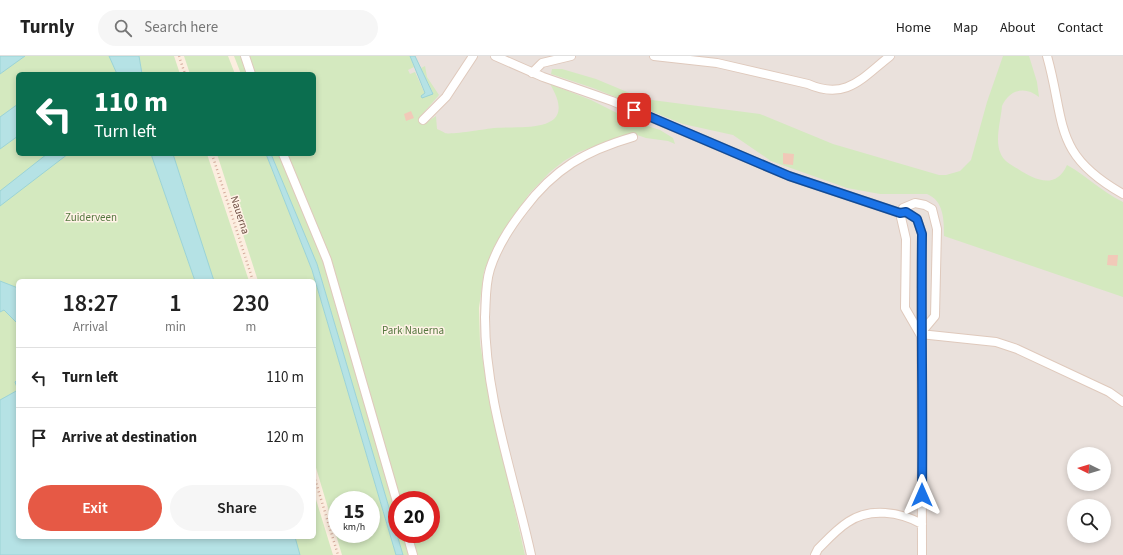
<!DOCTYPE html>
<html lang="en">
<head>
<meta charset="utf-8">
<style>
  :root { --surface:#fff; --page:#f6f6f6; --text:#222; --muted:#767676; --line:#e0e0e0; --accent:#e65945 }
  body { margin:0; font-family:"Source Sans 3",sans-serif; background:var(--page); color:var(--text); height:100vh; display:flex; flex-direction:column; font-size:15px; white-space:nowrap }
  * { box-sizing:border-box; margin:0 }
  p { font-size:13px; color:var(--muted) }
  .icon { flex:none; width:22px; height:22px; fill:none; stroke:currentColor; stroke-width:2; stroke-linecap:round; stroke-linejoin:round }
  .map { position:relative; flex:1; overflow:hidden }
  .sheet { position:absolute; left:16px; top:223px; width:300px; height:260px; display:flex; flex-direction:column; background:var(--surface); border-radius:6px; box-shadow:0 2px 6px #0003 }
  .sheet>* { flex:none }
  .banner { position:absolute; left:16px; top:16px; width:300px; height:84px; border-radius:6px; box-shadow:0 2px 6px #0003; background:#0b6e4f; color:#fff; overflow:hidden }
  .needle { width:26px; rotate:275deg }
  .fabs { position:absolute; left:1067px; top:391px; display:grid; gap:8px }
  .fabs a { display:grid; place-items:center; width:44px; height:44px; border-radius:50%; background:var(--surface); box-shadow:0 2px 6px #0003; font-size:20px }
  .speed { position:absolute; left:328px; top:435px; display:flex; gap:8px; font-size:20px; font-weight:700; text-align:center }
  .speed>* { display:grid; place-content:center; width:52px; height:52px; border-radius:50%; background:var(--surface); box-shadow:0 2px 6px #0003; line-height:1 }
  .speed small { font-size:10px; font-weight:400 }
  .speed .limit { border:6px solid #d22; background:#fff; color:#111 }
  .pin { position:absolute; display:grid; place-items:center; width:34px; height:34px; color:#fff; margin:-17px; border-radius:8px; box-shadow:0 2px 6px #0006 }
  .me { position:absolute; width:44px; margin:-22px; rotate:0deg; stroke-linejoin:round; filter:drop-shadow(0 0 3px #0008) }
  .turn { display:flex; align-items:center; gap:14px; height:84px; padding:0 12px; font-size:18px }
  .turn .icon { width:52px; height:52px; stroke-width:2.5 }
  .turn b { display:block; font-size:28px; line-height:34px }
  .eta { display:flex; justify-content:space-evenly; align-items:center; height:68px; text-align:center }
  .eta b { font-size:24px; font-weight:600; line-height:28px }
  .action { display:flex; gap:8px; margin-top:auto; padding:8px 12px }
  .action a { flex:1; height:46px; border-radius:24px; background:var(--accent); color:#fff; font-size:16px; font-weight:600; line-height:46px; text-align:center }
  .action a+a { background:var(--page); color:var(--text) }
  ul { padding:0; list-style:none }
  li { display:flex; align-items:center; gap:12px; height:60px; padding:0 12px; border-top:1px solid var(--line) }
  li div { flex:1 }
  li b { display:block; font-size:15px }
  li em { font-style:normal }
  header { display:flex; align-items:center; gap:24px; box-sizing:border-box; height:56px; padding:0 20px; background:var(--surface); border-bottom:1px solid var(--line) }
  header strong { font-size:19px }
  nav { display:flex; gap:22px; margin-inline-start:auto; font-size:14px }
  .search { width:280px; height:36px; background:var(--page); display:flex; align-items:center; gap:10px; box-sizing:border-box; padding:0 14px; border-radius:22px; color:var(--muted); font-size:15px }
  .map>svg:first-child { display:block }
  .industrial { fill:#eae1dc; fill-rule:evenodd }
  .green { fill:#d4e9bf; fill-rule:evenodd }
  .water { fill:#b5e2e5; stroke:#9bd3d6 }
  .building { fill:#f1c9b8 }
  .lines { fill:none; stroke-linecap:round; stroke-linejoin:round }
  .service-casing { stroke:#dfc9bc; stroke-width:10 }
  .path { stroke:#d5ac9c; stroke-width:2.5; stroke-dasharray:1 3; stroke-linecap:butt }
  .service { stroke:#fff; stroke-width:8 }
  .route-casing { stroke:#114b97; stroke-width:10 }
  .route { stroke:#1a73e8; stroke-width:7 }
  .labels { text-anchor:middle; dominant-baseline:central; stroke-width:3; stroke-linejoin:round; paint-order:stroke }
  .street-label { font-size:11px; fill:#725348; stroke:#fff2e6 }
  .park-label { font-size:11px; fill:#567840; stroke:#fff2e6 }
</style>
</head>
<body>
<header>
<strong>Turnly</strong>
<div class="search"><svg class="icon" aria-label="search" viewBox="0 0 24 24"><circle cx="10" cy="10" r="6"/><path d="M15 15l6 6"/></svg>Search here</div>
<nav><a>Home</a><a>Map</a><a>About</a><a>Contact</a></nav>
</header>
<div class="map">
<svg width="1123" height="499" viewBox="0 0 1123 499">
  <rect width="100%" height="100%" fill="#fceee0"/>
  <path class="industrial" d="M377 0H1123V499H525L487 329 480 287V244ZM1074 398H1104V428H1074ZM1074 450H1104V480H1074Z"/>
  <path class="green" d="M0 0H110L117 18H18V98H151L195 225H18V481H314V437L333 499H0Z
    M139 0H174L180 18H142Z
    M184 0H228L235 18H190Z
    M234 0H410L414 11 408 14 410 18 415 16 425 38 433 37 421 12 425 10 427 21 439 39 419 62 424 68 436 60 437 73C440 74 443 76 445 77 451 79 485 73 494 72 525 70 580 78 550 28L591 44 635 66 660 74 673 82 675 88 668 85 646 82 631 77 579 96 564 105 550 116 529 138 495 189 484 215 479 252 480 287 487 329 525 499H403L317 208 271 98H314V18H241ZM397 444H431V478H397Z
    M1003 0H1029L1037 26 1039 41C1025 30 1010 33 1002 50 1001 63 995 83 1000 96 1003 105 1010 108 1018 113 1035 124 1056 134 1067 109 1087 120 1102 136 1123 146V241L944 180C944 164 944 145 927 138H880L847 132 771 105 733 79 683 68 593 32 551 18 552 13H562L596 23 644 43 760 58 833 88 939 119H946L960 115 971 104 987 46Z
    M172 98H207L249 225H212L193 164C194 156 176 110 172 98Z
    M217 98H266L312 214 396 499H342L314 405V225H258ZM337 444H371V478H337Z"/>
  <path class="water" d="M0 0H25L0 18Z
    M109 0H139L142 18H117Z
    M410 0H415L433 38 422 42 421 40 425 37Z
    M18 48V80L0 93V61Z
    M47 98H68L0 150V135Z
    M151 98H173L214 225H195Z
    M266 98H271L317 208 403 499H396L312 214Z
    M0 225 18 232V268L4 254 0 256Z
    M18 323V481H295L300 499H0V344L18 334 15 326Z"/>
  <path class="building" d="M411 55 414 62 406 65 404 58Z
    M783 97 794 98 793 109 783 108Z
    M1108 199H1118L1117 210 1107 209Z"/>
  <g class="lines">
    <g class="service-casing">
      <path id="service" d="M245 0 251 18
        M495 0 543 21 612 45 789 120 900 157 906 156 917 163 922 178C920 285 922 392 922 499
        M654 0 717 7 808 28C846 45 862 22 890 0
        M1047 0C1066 67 1052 98 1123 138
        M532 17 542 7 571 0
        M423 64 446 41 473 0
        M283 98 327 204 397 446
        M915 147 925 149 932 153 937 173 935 260 920 278 905 252 906 183 900 157 903 152Z
        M920 278 996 286 1017 293 1109 336 1123 346
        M407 478 413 499
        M531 499C514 421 485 342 485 261 486 245 485 229 490 213 497 191 510 171 524 153 554 113 585 95 633 81
        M815 499 818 493C827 484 837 473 848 466 870 451 900 456 922 468"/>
    </g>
    <path class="path" d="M179 0 185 18
      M212 98 253 225
      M314 420 338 499"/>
    <use href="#service" class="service"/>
  </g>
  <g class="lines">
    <g class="route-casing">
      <path id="route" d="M634 54 789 120 900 157 906 156 917 163 922 178C921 265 923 352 922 439"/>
    </g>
    <use href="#route" class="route"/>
  </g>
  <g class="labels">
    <g class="street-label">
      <text transform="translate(240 159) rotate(72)">Nauerna</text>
    </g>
    <g class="park-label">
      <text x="91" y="161">Zuiderveen</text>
      <text x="413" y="274">Park Nauerna</text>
    </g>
  </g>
</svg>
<div class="fabs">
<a><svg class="needle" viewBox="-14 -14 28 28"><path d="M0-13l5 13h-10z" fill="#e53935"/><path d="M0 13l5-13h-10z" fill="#767676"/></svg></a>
<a><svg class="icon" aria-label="search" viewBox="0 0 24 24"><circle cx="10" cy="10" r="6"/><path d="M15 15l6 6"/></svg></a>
</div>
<div class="speed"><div>15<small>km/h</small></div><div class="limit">20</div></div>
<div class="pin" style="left:634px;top:54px;background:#d93025"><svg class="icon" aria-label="arrive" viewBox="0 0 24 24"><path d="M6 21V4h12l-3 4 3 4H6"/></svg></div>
<svg class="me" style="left:922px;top:439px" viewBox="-20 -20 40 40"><path d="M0-17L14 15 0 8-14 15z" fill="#1a73e8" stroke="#fff" stroke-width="4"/></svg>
<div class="banner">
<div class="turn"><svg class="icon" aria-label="left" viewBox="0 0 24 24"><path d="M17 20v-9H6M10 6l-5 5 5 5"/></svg><div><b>110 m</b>Turn left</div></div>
</div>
<section class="sheet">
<div class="eta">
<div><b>18:27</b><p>Arrival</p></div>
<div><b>1</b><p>min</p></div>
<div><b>230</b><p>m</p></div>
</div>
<ul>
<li><svg class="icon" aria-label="left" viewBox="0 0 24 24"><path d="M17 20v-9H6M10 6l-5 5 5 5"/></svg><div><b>Turn left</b></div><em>110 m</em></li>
<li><svg class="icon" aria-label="arrive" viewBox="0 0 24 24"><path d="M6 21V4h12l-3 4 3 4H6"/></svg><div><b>Arrive at destination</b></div><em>120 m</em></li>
</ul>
<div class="action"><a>Exit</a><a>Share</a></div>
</section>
</div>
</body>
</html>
